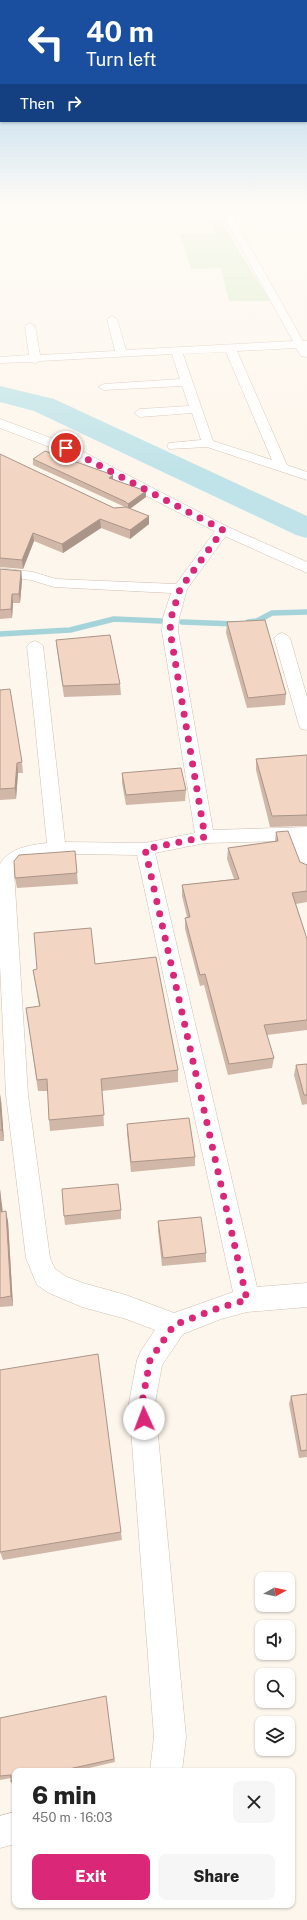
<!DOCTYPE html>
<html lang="en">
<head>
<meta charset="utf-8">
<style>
  :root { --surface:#fff; --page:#f6f6f6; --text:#222; --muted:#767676; --accent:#db2777 }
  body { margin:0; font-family:"Public Sans",sans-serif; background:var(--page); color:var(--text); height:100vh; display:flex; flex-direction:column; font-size:15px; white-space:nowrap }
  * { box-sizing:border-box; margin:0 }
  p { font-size:13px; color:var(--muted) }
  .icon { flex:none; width:22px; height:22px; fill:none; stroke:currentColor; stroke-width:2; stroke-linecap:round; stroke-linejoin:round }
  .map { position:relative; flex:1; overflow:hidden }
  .drawer { position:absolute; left:12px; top:1768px; width:283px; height:140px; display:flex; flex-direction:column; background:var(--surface); border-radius:8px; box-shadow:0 1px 3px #0004 }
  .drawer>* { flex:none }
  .hud { position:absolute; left:0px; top:0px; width:307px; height:122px; box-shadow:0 1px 3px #0004; background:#1a4fa0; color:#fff; overflow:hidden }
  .needle { width:26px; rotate:82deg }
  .fabs { position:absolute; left:255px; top:1572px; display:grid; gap:8px }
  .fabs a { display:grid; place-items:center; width:40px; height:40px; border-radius:8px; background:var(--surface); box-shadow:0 1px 3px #0004; font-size:20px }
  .pin { position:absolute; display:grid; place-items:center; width:34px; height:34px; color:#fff; margin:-17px; border:2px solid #fff; border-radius:50%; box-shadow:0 1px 4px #0007 }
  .me { position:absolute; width:44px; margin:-22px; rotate:358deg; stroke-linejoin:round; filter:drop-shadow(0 0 3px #0008) }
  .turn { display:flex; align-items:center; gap:14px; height:84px; padding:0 20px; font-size:18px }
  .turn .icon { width:52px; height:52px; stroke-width:2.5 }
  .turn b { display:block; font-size:28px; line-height:34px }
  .then { display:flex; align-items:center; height:38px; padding:0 20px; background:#0003; gap:8px; font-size:15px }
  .round { display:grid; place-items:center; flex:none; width:42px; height:42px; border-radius:8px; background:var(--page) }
  .overview { display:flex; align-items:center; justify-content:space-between; height:68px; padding:0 20px }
  h1 { font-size:24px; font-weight:800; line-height:30px }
  .action { display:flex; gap:8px; margin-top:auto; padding:8px 20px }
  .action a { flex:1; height:46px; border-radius:8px; background:var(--accent); color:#fff; font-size:16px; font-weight:800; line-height:46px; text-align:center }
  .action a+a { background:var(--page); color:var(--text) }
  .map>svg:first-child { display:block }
  .green { fill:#d8ecc9 }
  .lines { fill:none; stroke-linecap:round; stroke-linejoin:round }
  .stream { stroke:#a5d3da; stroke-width:5.5 }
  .river { fill:#bfe3e8; fill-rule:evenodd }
  .street-casing { stroke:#d1beb0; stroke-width:1 }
  .secondary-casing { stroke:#d6c0b0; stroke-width:1 }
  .street { fill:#fff; fill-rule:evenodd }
  .secondary { fill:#fff; fill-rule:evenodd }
  .wall { fill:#d1b7a8 }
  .shaded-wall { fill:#aa9588 }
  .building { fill:#f3d5c3; stroke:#aa9588 }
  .route { stroke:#db2777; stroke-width:7; stroke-dasharray:0 12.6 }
</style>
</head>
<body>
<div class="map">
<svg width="307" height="1920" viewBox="0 0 307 1920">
  <rect width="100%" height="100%" fill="#fdf6ec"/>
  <path class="green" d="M212 220H220L270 301H229L221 268 191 269 180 234 215 233Z"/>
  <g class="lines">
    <path class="stream" d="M182 622 236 624
      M248 622 257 621 272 613 307 612
      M0 634 70 630 114 619 161 621"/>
    <path class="river" d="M0 386 54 399 307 516V538L296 535 34 411 0 402Z"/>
    <g class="street-casing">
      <path id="street" d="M133 205H142L147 212 156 215C170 215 255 210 261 215L256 218H234L303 341H307V357L301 356 296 348 237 351 287 465 307 472V480L207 447 169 449 167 446 169 443 201 440 192 413 140 417 134 413 140 409 189 406 182 386 104 390 98 387 104 384 180 379 172 354 40 361 35 363 31 362 0 363V357L29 355 25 326 30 323 35 326 40 355 115 351 107 319 112 316 117 319 126 350 293 341 225 219 155 221 141 216ZM226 352 272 460 213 441 183 354Z
        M223 526 228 527 230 530 187 589 179 618 178 631 213 830 307 827V875L300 873 288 841 205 843 155 853 257 1287 307 1283V1307L247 1312 221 1319 183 1334 162 1365 155 1403 186 1737 182 1771H150L154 1737 129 1403 137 1360 141 1351 155 1330 126 1319 82 1307 49 1293 37 1285 26 1258 6 1095 0 965V864C9 848 30 845 47 843L27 646 30 643 35 641 40 643 43 646 65 842 145 843 195 833 162 631 163 618 171 593 54 587 31 580 0 576V568L33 572 56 579 176 584 218 527ZM77 854 137 855 233 1292 174 1313 126 1295 83 1283 67 1277 55 1269 50 1258 28 1095 14 871C25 852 58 855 77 854Z
        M282 633 287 635 290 638 307 697V730L301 729 299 725 274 638 277 635Z
        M15 1812V1844L0 1848V1816Z"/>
    </g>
    <g class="secondary-casing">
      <path id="secondary" d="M0 419 70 445 228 527 307 562V573L218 533 60 451 0 428Z"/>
    </g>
    <use href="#street" class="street"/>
    <use href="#secondary" class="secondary"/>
  </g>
  <path class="wall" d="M0 454 114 508 125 507 33 465V459L113 475V480L146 491V497L130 509 149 524 130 539 101 528 63 553 34 541 23 569 0 567Z
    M0 569 21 571 22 580 20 603H13L12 618 0 619Z
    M227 622 286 694 285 705 247 708 226 633Z
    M56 640 120 684 121 695 64 697 57 650Z
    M0 690 22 762 23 773H18L16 799 0 800Z
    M307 755V826L270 827 256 770V759Z
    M122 773 186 790 185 801 126 805 122 783Z
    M276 832 300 862 307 865V902L296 904 307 939V1030L267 1035 274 1058 272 1068 228 1075 204 985 200 986 185 929V918L187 917 182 896V885L234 879 227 859 228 848 275 841Z
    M75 851 78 884 17 888 15 878Z
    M95 964 178 1070V1082L102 1091 104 1126 50 1131 49 1120 48 1091H38L26 1008 39 1006 33 970Z
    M307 1064V1104L302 1105 294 1075 296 1065Z
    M0 1094 1 1100 4 1141H0Z
    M127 1124 195 1157V1166L131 1172 127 1134Z
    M0 1189 2 1212 8 1221 13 1306 0 1307Z
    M121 1210V1219L65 1225 64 1216Z
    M158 1221 206 1253V1262L162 1266 158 1230Z
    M307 1394V1457L299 1458 289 1404 291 1396Z
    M121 1532 122 1540 3 1560 0 1552Z
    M106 1700 115 1762 76 1771H15V1784L14 1785 11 1782V1778L0 1780V1718Z"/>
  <path class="shaded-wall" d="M113 475V480L109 478Z
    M146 491V497L128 510V504Z
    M149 516V524L130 539V530Z
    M100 519 101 528 63 553 62 544Z
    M33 533 34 541 23 569 22 560Z
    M21 571 22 580 20 603 19 594Z
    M12 594 13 603 12 618 11 609Z
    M17 763 18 773 16 799 15 788Z
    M0 1094 1 1100 4 1141 2 1130Z
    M0 1189 4 1222 1 1212 0 1198Z
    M6 1211 8 1221 13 1306 11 1296Z"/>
  <path class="building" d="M45 451 113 475 109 478 146 491 128 504 126 502 33 459Z
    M0 454 114 508 126 507 149 516 130 530 100 519 62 544 33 533 22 560 0 558Z
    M0 569 21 571 19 594H12L11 609 0 610Z
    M265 620 286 694 248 698 227 622Z
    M110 635 120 684 63 686 56 640Z
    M10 689 22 762 17 763 15 788 0 789V690Z
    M307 755V815L272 816 256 759Z
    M181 768 186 790 126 795 122 773Z
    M288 831 300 862 307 865V891L292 893 307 939V1020L264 1025 274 1058 229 1064 205 974 200 975 185 918 190 917 182 885 239 879 228 848 278 841 276 832Z
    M75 851 77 873 15 878 14 861 19 855Z
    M91 928 95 964 156 957 178 1070 101 1079 104 1115 49 1120 47 1079 37 1080 26 1008 40 1006 33 970 37 969 34 933Z
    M307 1064V1095H304L296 1065Z
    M0 1102 2 1130H0Z
    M189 1118 195 1157 131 1162 127 1124Z
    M118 1184 121 1210 64 1216 62 1189Z
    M0 1198 1 1212 6 1211 11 1296 0 1298Z
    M201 1217 206 1253 163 1258 158 1221Z
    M98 1354 121 1532 0 1552V1370Z
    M307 1394V1450L301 1451 291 1396Z
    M106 1696 114 1759 60 1771H15V1781L11 1782V1775L0 1776V1718Z"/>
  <linearGradient id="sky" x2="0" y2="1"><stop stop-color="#97c7e8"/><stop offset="0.43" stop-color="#fefbf6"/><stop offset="1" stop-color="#fefbf6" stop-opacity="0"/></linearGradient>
  <rect width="307" height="474" fill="url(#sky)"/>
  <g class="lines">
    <path class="route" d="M66 448 223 530 180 589 171 618 170 631 205 837 145 849 247 1300 221 1307 174 1325 150 1360 142 1403 144 1419"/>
  </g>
</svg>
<div class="fabs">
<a><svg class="needle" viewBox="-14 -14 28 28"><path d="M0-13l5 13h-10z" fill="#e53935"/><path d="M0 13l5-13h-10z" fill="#767676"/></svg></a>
<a><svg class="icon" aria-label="sound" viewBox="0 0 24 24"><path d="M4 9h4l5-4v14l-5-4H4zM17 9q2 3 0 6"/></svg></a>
<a><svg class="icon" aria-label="search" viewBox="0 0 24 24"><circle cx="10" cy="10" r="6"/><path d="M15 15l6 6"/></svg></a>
<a><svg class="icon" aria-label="layers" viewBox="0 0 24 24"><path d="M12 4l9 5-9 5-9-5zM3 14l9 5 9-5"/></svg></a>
</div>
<div class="pin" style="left:66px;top:448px;background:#d93025"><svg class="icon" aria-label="arrive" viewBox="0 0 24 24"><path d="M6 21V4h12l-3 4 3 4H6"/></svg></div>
<svg class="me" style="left:144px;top:1419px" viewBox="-20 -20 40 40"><circle r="19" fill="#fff"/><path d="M0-13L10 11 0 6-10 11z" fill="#db2777"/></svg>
<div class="hud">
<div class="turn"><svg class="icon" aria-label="left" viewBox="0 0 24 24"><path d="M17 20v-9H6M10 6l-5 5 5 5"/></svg><div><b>40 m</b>Turn left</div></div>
<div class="then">Then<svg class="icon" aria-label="right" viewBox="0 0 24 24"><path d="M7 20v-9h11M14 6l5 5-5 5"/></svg></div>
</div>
<section class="drawer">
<div class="overview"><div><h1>6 min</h1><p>450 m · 16:03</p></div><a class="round"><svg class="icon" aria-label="close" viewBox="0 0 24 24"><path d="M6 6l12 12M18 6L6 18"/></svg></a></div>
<div class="action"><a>Exit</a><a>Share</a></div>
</section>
</div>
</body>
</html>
